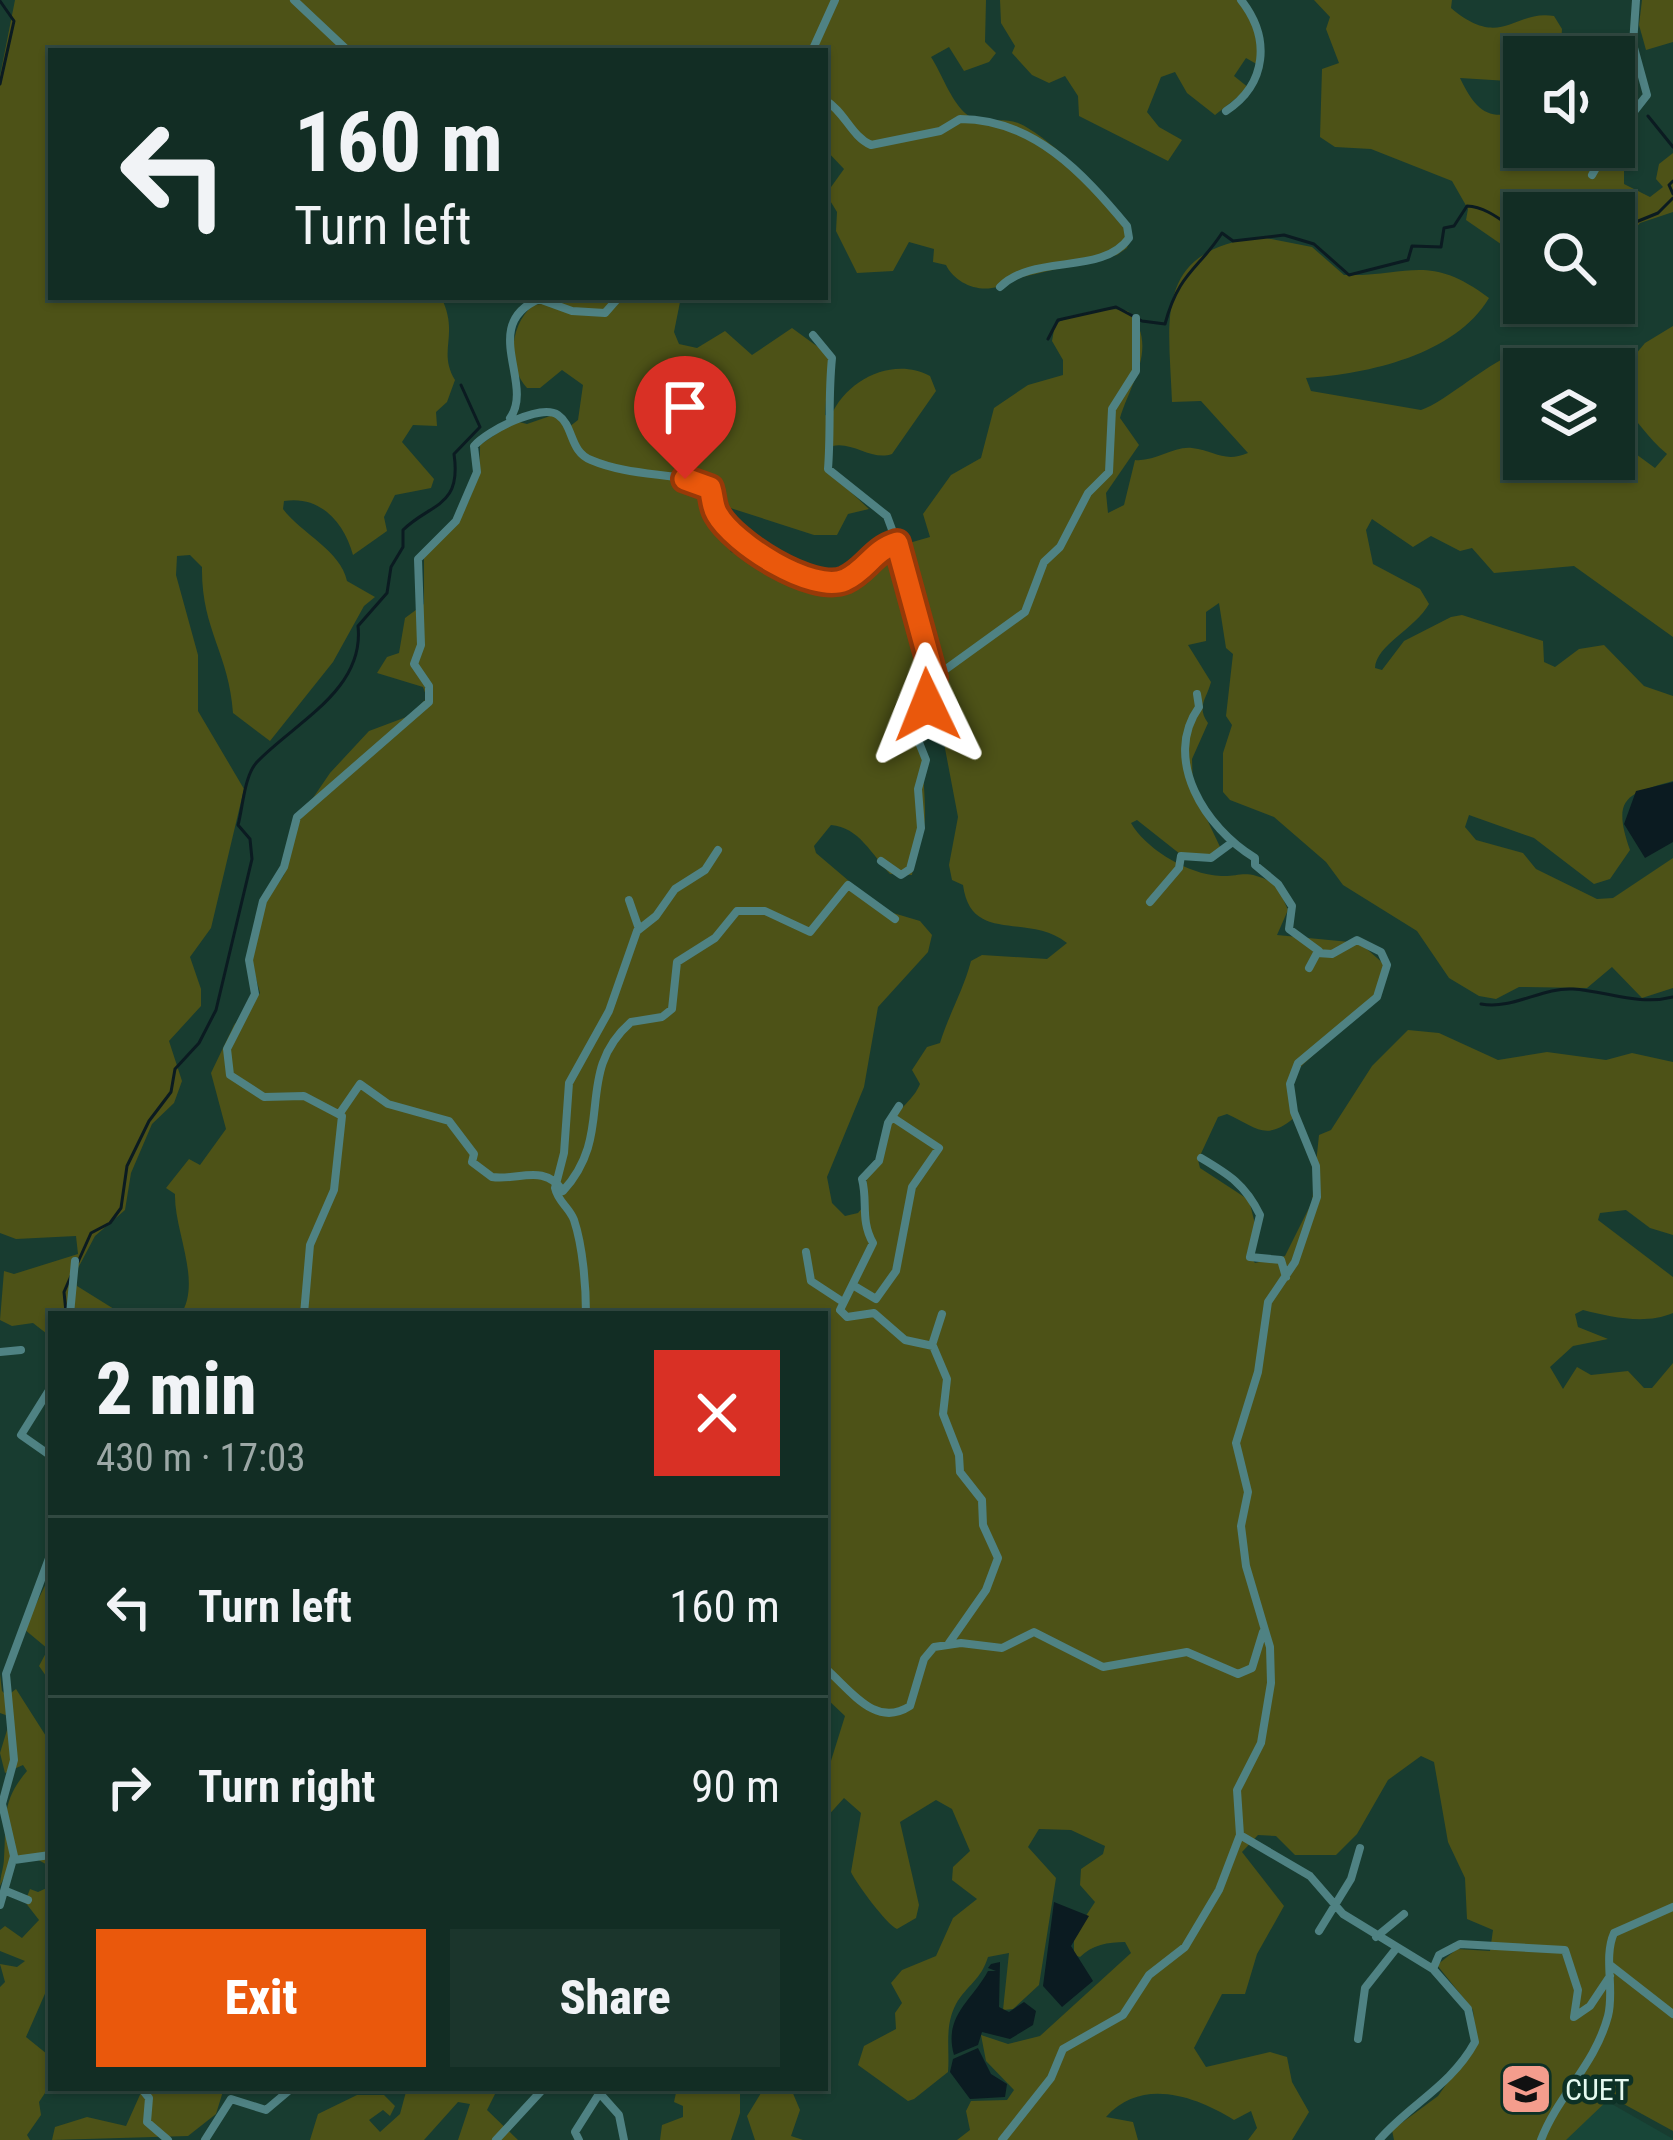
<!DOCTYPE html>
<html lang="en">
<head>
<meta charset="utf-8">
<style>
  :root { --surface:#122d24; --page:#1b352c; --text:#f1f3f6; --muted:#9ca8a6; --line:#314941; --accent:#ea580c }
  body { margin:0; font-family:"Roboto Condensed",sans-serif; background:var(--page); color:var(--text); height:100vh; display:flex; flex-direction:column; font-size:45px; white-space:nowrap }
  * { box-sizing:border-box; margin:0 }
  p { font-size:39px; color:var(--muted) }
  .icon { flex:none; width:66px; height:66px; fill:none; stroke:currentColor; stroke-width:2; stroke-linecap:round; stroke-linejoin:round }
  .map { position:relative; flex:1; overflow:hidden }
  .side { position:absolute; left:48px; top:1311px; width:780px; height:780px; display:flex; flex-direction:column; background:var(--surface); border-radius:0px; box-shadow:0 3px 9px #0004,0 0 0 3px var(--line) }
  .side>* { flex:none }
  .hud { position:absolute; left:48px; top:48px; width:780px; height:252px; border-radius:0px; box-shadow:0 3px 9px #0004,0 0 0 3px var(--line); background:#122d24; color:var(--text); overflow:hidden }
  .tools { position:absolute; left:1503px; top:36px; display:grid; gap:24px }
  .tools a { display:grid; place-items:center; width:132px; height:132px; border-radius:0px; background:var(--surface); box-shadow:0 3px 9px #0004,0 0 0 3px var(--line); font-size:60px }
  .pin { position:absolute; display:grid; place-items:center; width:102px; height:102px; color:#fff; margin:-123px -51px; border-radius:50% 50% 50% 0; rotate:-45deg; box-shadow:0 0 12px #0007 }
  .pin .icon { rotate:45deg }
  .me { position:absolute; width:132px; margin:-66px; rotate:358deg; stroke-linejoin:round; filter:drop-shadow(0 0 9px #0008) }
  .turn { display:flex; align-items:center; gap:42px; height:252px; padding:0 48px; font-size:54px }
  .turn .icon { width:156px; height:156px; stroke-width:2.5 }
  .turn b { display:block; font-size:84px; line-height:102px }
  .round { display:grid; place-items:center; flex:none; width:126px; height:126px; border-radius:0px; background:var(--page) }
  .overview { display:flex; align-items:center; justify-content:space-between; height:204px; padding:0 48px }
  h1 { font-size:72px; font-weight:800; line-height:90px }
  .button { display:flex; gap:24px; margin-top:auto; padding:24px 48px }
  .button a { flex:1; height:138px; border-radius:0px; background:var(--accent); color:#fff; font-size:48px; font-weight:800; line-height:138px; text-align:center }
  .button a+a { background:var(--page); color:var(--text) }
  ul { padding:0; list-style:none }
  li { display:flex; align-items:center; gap:36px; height:180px; padding:0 48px; border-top:3px solid var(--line) }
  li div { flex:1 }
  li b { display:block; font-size:45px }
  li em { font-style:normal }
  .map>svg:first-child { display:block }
  .built { fill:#184638 }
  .green { fill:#4d5217; fill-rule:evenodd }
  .water { fill:#0b1b21 }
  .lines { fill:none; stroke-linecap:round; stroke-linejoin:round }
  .stream { stroke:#0b1b21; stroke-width:3 }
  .minor { stroke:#4f8283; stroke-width:8 }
  .route-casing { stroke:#983908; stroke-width:30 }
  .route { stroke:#ea580c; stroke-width:21 }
  .labels { text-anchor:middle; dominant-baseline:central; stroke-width:9; stroke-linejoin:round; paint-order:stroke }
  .poi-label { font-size:30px; fill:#e5f9f0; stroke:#0d3126; text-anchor:start }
</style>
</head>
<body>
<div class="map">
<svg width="1673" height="2140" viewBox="0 0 1673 2140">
  <rect width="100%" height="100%" fill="#183c30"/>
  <path class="built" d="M1498 2039 1673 2139V2140H1435Z"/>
  <path class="green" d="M15 0H986L985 42 996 53 989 62 964 71 949 47 931 57C942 74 950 99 965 113 980 126 999 116 1018 123 1048 135 1117 202 1132 232L1127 248 1117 255 1010 280C989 297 957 287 946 265L933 262 934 249 909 242 893 271 857 273 836 231 837 212 826 194 844 169 825 149V51H51V297H441C460 335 437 350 455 380L447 402 436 412 437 426 413 425 402 442 434 479 431 488 395 495 384 517 387 531 353 555C344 522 320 495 284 501L283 509C301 533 341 551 347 581L375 597 364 606 333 662 270 741 233 713C229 653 201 629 202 567L190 555 177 556 176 575 198 655V711L244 789 211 928 190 957 201 989V1006L169 1041 182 1081 174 1103 152 1124 131 1173 125 1210 95 1236 77 1270V1286L122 1314H51V1337L33 1323 12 1326 0 1320 4 1271 14 1274 78 1254 76 1236 16 1239 0 1233V76Z
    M1000 0H1245C1261 21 1267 40 1260 66L1246 58 1234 76 1249 88 1215 115 1187 93 1175 72 1161 77 1147 112 1159 127 1182 140 1168 161 1079 116 1078 96 1065 76 1049 83 1032 75 1012 53 1015 46 1001 23Z
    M1314 0H1452L1451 8C1502 51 1514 9 1554 16L1562 29 1560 57H1524V82L1460 78C1475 109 1487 123 1524 110V147H1609L1624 171V184L1650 197 1663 187 1656 179 1659 164 1673 153V212L1640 223 1614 252V213H1524V260L1466 220 1468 209 1452 181 1371 149 1335 147 1320 137 1322 69 1339 63 1326 29 1330 17Z
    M1642 0H1673V42L1646 50 1639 25Z
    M1261 237 1312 247 1344 275C1409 277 1428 252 1489 298 1455 355 1368 374 1306 378L1311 391 1421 410C1455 399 1520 328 1559 350L1568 369H1524V459H1614V438L1655 468 1667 454C1646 437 1638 419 1618 402L1633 383 1630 361 1645 343 1673 326V637L1574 566 1494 573 1472 548 1460 551 1431 536 1413 547 1372 519 1366 530 1373 564 1420 589 1429 604C1415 629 1376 645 1375 668L1382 670 1404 641 1451 617 1462 615 1543 641 1544 662 1555 667 1579 649 1604 645 1644 686 1673 696V781C1628 794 1611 796 1630 850L1610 879 1594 884 1534 838 1469 815 1465 827 1476 840 1523 853 1536 869 1597 899 1613 898 1673 858V988L1642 998 1612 967 1587 988 1519 987 1496 999 1479 996 1449 978 1417 931 1343 885 1326 862 1274 817 1230 800 1223 792V753L1232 725 1226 716 1233 654 1226 648 1219 603 1206 612V641L1188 645 1211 682C1207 698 1196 707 1208 723L1192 759 1193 790 1222 851 1215 856 1180 854 1137 820 1131 823C1145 848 1184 871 1212 875 1241 880 1241 865 1277 885L1288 910 1277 935 1360 943 1385 965 1377 995 1291 1076 1294 1118C1265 1142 1256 1127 1227 1114L1218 1117 1198 1160 1200 1168 1249 1200 1256 1228 1247 1253 1255 1263 1285 1256 1312 1202 1319 1135 1331 1130 1372 1066 1408 1030 1439 1033 1498 1060 1547 1052 1606 1060 1632 1053 1673 1062V1235L1650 1228 1626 1210 1600 1213 1598 1220 1673 1277V1313C1645 1325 1611 1317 1583 1310L1575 1314 1578 1327 1608 1339 1573 1346 1550 1367 1563 1389 1577 1367 1591 1375 1628 1371 1644 1388H1652L1673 1363V2131L1611 2097 1566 2140H1394L1392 2130 1438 2096 1476 2042 1473 2010 1437 1965 1457 1949 1490 1951 1493 1930 1467 1919 1465 1878 1448 1842 1434 1762 1421 1756 1388 1780 1357 1834 1336 1855H1295L1276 1836 1258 1835 1242 1852 1284 1906 1257 1954 1245 1994H1222L1194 2048 1206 2067 1270 2052 1287 2057 1292 2082 1309 2112 1292 2140H1248L1257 2128 1251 2111 1234 2120C1195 2096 1142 2077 1106 2117L1133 2122 1138 2140H957L970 2130 966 2111 971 2101 1007 2100 1014 2090 986 2061 981 2035 1008 2044 1040 2036 1131 1953 1125 1942C1108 1942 1092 1945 1080 1957L1074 1955V1934L1095 1902 1080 1885 1081 1869 1103 1854 1105 1846 1071 1830 1039 1829 1028 1847 1056 1878 1039 1985 1013 2009 1003 2010 1009 1953 988 1957C981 1980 967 1985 956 2004 944 2027 950 2049 948 2072L914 2099 908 2101 858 2065 864 2046 896 2029 895 2013 902 2003 891 1983 902 1970 936 1956 953 1918 977 1899 952 1880 953 1867 970 1851 952 1809 936 1800 900 1822 919 1905 916 1918 897 1929C887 1925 856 1883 851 1872L861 1813 844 1798 825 1819V1780L845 1716 825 1697V1314H181C202 1281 174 1231 175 1194L166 1188 189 1159 200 1165 226 1129 211 1073 234 1025 260 993 251 960 264 904 284 875 300 817 330 773 369 731 409 716 427 698 423 687 377 673 387 657 399 653 405 618 424 604V555C460 528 481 490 480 445L515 421 527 424 553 415 569 427 578 420 583 385 562 370 540 388H527C506 365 510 325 533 305 581 299 630 297 681 297L674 332 679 344 697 348 725 331 752 355 792 328 829 355 825 415 831 416C846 380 893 356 930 376L936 391 892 454C870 462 850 437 826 448V469L869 509 848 514 837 535H814L718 504 706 508 731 552 835 587 861 575 888 549 930 537 923 514 951 475 981 458 994 408 1028 385 1063 375V360L1052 341 1055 324C1076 313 1105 306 1128 311 1160 345 1130 384 1120 418L1139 445 1106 493 1108 513 1124 505 1135 460C1155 462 1173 446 1192 448 1216 451 1224 463 1248 453L1201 401 1172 402C1169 319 1152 250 1261 237ZM940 722 958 817 949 865 952 880 963 885C971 945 1028 912 1067 943L1047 959 982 955 971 961C963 991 949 1014 940 1043L927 1047 912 1070 920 1084C913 1101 900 1106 892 1122 882 1141 884 1160 866 1174L868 1201 858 1213 845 1216 832 1203 827 1177 864 1087 878 1007 928 952 932 935 920 921 883 910 816 853 814 846 831 825C859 827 872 855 890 874L912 875C914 856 924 838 925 819 926 793 919 748 925 726Z
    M51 1573V1683L39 1666 48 1649 24 1629Z
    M0 1674 2 1691 7 1696 16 1689 51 1744V1867L33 1857 12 1861 0 1886C0 1876 4 1867 4 1858 7 1819 0 1803 27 1771L23 1765 5 1773 0 1753 11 1717 0 1713Z
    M51 1886V1980L26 2037 47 2054 51 2084 39 2102 41 2115 27 2135 30 2140H0V1987L5 1982 0 1964 17 1967 25 1961 0 1951V1930L5 1926 22 1938 39 1920 25 1902 30 1889 38 1892Z
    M143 2088H224L216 2114 188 2136 52 2140 55 2127 87 2117 126 2126Z
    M407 2088H498L487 2110 518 2140H458L470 2104 458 2102 424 2140H310L318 2114 357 2095H384L395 2106 390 2116 383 2110 369 2120 380 2132 400 2114Z
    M677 2088H740V2113L731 2140H660L662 2125 683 2117V2106L674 2102Z
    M764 2088 792 2091 800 2110 791 2136 803 2140H755L747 2116Z"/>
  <path class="water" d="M1673 782V842L1645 858 1624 824 1636 791Z
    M1054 1902 1089 1916 1071 1946 1093 1981 1062 2007 1043 1986Z
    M1000 1962 999 2007 1009 2012 1024 2002 1036 2011 1033 2025 1010 2039 982 2032 978 2045 954 2055C943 2016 972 2001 988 1971H996L988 1968 991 1964Z
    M978 2048 991 2074 1007 2084 1005 2097 970 2099 950 2072 953 2059Z"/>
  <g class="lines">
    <path class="stream" d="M0 1 14 21 0 84
      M1648 116 1673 147
      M1673 181 1669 185 1673 194
      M1614 245 1624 241 1631 224 1658 213 1673 198
      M1048 339 1058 320 1116 307 1142 321 1165 324C1179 272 1198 270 1222 233L1233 241 1284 235 1314 244 1349 275 1408 260 1412 246 1441 247 1444 228 1454 226 1467 206C1489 207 1506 225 1524 235
      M1481 1004C1513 1010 1542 987 1573 989 1606 991 1639 1006 1673 997
      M78 1262 91 1233 110 1223 121 1208 127 1166 149 1121 171 1092 175 1069 199 1043 216 1010 252 859 250 839 238 825C243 807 244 776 257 762 294 723 365 690 358 626L387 593 391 567 403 547V530C430 503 462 508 454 454L480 427 461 385
      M66 1312 64 1292 71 1276"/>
    <path class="minor" d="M294 0 346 49 356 51
      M812 51 835 0
      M825 100C845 112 851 136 871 145L940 131 960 119C1033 119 1082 172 1127 226L1129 238C1102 276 1034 253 1000 287
      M1226 111C1267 84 1271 38 1241 0
      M1614 137 1647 95 1633 44 1636 0
      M1592 175 1608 147
      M813 335 832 358C828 397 831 430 828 469L887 516 897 543
      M510 418C535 384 479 325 539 299L572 311 605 313 619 297
      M935 677 1025 612 1044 562 1060 547 1088 493 1109 472 1112 409 1136 371V318
      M1197 694 1199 707C1162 759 1205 828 1255 858V865L1278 884 1292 906 1289 929 1319 951
      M629 900 638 926
      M1150 902 1179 868 1181 856 1211 858 1230 844
      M899 1106 888 1123 879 1161 862 1179C868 1202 860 1220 873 1243L840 1310 847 1317 874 1313 905 1340 933 1346 947 1379 943 1414 959 1455 960 1472 982 1500 983 1525 998 1558 986 1590 949 1643
      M340 1113 360 1084 388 1104 449 1121 474 1154 472 1162 492 1177C518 1181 544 1163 563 1191 617 1132 572 1074 631 1022L662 1017 672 1009 677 962 715 938 737 911H765L810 932 848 885 895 919
      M1201 1158C1228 1174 1245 1184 1260 1215L1250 1257 1281 1260 1286 1277
      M806 1252 811 1281 843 1302
      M856 1287 876 1299 896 1271 912 1187 939 1148 892 1117
      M70 1314 75 1261
      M304 1314 310 1245 334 1190 342 1116 304 1096 264 1097 230 1075 227 1049 255 994 249 960 263 901 284 867 297 817 429 702V686L414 664 421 645 418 559 456 521 477 472 474 446C487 431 541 403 558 415 574 426 569 451 591 460 626 475 665 473 702 482 716 492 709 500 716 514 732 543 802 587 835 582 862 579 871 550 897 543L935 679 918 740 926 760 918 789 921 828 910 869 901 875 881 861
      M586 1314C586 1287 583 1247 574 1220 569 1207 558 1202 555 1188L564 1153 569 1083 609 1011 637 931 656 916 675 889 705 870 718 850
      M932 1345 942 1314
      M0 1352 21 1350
      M51 1387 21 1435 51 1456
      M825 1668C850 1689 875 1729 910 1706L924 1659 934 1647 961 1643 1002 1648 1034 1632 1103 1667 1187 1652 1238 1674 1252 1668 1263 1632
      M1240 1835 1310 1876 1343 1914 1433 1969
      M14 1860 50 1855
      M6 1891 28 1900
      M0 1905 14 1856 2 1804 14 1760 6 1674 51 1553
      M1319 1931 1351 1879 1360 1848
      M1376 1937 1404 1914
      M1610 1965 1673 2014
      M1358 2039 1365 1988 1395 1950
      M141 2088 149 2098 147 2122 168 2140
      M595 2088 619 2115 624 2140
      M205 2140 231 2099 266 2110 292 2088
      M496 2140 544 2088
      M579 2140 575 2132 599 2094
      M1002 2140 1051 2078 1063 2049 1123 2015 1149 1975 1185 1947 1219 1890 1240 1835 1237 1790 1261 1743 1271 1683 1270 1647 1246 1566 1241 1526 1248 1492 1236 1443 1258 1372 1268 1302 1295 1262 1317 1197 1316 1166 1294 1112 1290 1084 1298 1063 1377 997 1387 965 1381 952 1357 940 1332 954 1317 953 1309 968
      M1379 2140C1410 2104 1451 2086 1475 2042L1468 2009 1433 1969 1439 1955 1460 1944 1565 1950 1578 1990 1574 2017 1590 2006 1610 1976
      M1541 2140C1558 2095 1595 2065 1608 2016 1615 1989 1603 1958 1614 1933L1673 1907"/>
  </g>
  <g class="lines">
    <g class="route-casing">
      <path id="route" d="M685 479 710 488C713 497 712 506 717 514 733 543 812 594 845 580 867 570 873 550 897 543L934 678 927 705"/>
    </g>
    <use href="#route" class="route"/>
  </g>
  <defs>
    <g id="university-square" transform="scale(2.7)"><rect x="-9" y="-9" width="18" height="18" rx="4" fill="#f49d8d" stroke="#0d3126"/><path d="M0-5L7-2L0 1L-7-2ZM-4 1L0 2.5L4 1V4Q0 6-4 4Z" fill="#111"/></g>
  </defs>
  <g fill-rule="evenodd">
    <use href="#university-square" x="1526" y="2089"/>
  </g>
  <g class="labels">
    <g class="poi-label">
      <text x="1565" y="2089">CUET</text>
    </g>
  </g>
</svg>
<div class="tools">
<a><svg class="icon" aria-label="sound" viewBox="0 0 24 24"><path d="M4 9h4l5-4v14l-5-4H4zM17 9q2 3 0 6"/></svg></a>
<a><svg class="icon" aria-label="search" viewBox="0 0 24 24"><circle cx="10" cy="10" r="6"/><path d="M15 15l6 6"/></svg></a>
<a><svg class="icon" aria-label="layers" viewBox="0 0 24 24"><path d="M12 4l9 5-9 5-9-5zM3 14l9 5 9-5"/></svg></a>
</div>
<div class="pin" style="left:685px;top:479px;background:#d93025"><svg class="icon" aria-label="arrive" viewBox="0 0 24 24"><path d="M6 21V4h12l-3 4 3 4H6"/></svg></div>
<svg class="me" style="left:927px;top:705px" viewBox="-20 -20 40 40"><path d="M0-17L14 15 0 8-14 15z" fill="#ea580c" stroke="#fff" stroke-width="4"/></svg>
<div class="hud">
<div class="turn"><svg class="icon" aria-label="left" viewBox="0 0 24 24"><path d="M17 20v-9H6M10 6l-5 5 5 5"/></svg><div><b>160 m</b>Turn left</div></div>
</div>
<section class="side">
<div class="overview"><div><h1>2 min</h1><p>430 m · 17:03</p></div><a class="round" style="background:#d93025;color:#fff"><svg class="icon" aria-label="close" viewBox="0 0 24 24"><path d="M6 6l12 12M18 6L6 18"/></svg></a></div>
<ul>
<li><svg class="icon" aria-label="left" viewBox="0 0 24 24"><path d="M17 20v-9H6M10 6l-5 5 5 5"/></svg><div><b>Turn left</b></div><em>160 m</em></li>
<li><svg class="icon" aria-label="right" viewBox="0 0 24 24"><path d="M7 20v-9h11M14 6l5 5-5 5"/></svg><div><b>Turn right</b></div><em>90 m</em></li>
</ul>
<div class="button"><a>Exit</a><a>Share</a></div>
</section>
</div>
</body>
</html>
